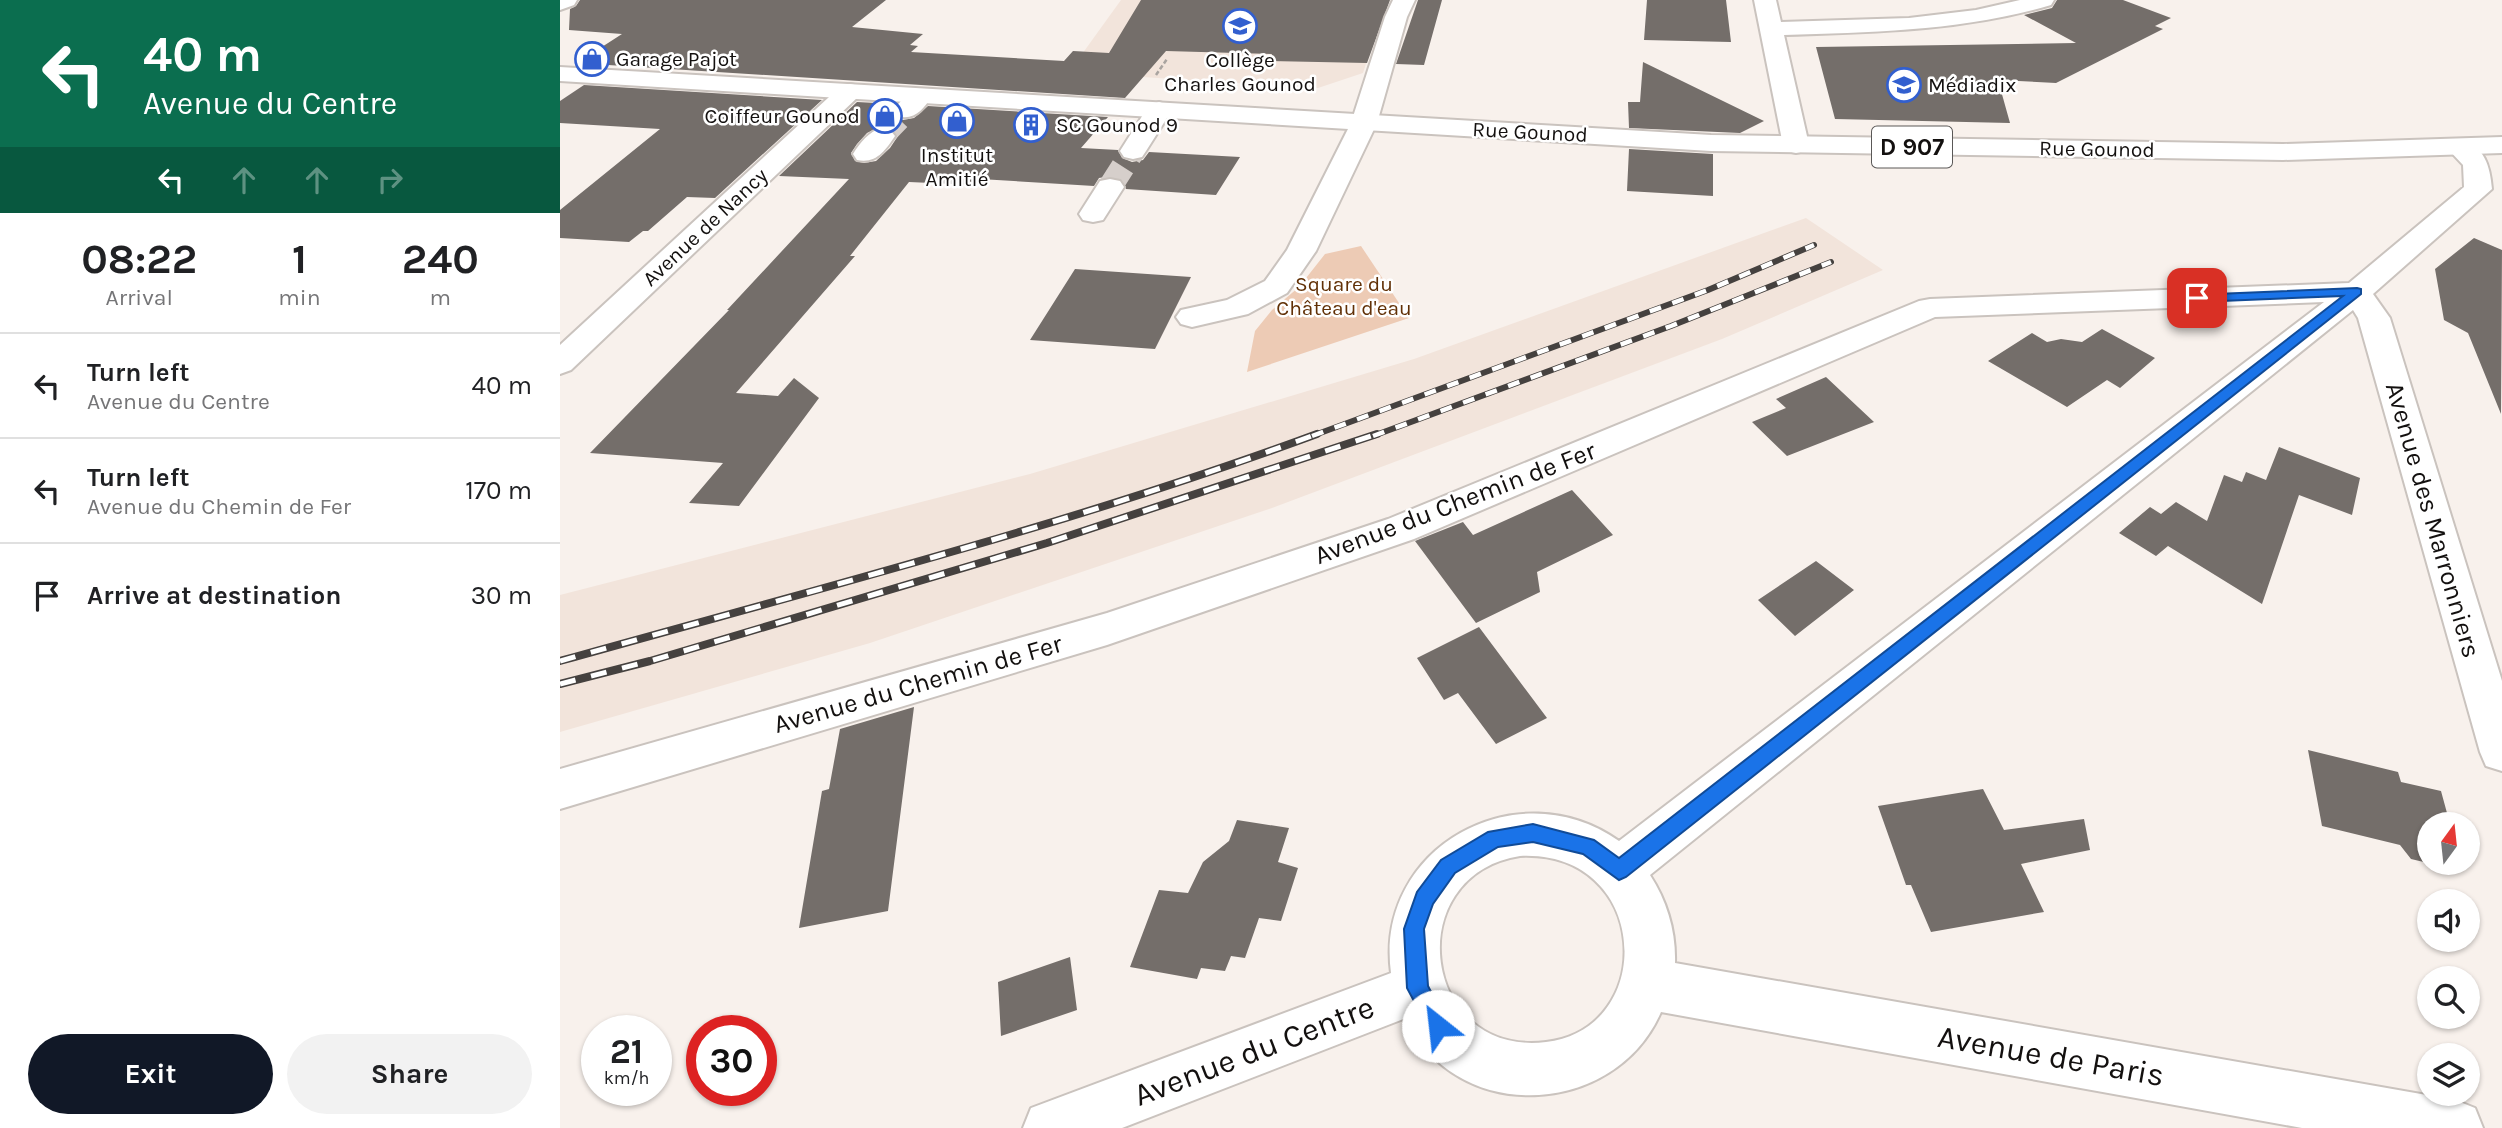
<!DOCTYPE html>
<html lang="en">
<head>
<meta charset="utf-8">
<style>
  :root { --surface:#fff; --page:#f2f2f2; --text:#202124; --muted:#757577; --line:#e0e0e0; --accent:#111827 }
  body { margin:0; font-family:Karla,sans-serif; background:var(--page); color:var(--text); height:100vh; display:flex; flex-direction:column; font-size:26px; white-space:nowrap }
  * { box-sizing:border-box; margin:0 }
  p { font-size:23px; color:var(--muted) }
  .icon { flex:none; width:38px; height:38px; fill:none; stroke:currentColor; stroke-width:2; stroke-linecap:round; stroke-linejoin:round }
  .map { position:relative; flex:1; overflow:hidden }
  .side { display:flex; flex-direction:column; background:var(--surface); width:560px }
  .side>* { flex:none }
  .hud { background:#0b6e4f; color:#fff; overflow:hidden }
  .needle { width:46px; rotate:15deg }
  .fabs { position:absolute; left:1857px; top:812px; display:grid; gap:14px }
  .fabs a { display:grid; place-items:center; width:63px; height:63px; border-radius:50%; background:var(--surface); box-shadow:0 2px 5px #0004; font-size:35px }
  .speed { position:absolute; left:21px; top:1015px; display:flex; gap:14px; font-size:35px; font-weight:700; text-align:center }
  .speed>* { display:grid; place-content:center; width:91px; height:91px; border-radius:50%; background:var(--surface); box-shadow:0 2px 5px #0004; line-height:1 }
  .speed small { font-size:18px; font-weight:400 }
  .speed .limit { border:10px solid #d22; background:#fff; color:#111 }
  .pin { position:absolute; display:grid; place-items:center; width:60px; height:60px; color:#fff; margin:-30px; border-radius:14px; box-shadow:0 4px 10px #0006 }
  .me { position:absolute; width:77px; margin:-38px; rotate:331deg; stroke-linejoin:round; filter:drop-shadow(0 0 5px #0008) }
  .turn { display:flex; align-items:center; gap:24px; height:147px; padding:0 28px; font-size:32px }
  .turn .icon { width:91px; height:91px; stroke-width:2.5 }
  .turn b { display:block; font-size:49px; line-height:60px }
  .lanes { display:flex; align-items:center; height:66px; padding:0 28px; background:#0003; justify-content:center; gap:35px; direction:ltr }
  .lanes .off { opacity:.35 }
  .eta { display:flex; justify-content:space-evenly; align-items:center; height:119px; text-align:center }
  .eta b { font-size:42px; font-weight:700; line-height:49px }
  .button { display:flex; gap:14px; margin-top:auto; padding:14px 28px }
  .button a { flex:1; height:80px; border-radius:42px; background:var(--accent); color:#fff; font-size:28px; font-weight:700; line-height:80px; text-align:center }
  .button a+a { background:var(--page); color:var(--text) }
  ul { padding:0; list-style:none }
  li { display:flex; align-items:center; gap:21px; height:105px; padding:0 28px; border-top:2px solid var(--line) }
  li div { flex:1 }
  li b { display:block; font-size:26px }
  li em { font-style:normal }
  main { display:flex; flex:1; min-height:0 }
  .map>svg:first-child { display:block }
  .built { fill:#f2e4db }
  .green { fill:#edcbb5 }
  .building { fill:#746e6a; fill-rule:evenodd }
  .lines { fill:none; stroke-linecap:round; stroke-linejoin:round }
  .minor-tunnel { stroke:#d6cfcb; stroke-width:24; stroke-dasharray:24 12; stroke-linecap:butt }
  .minor-casing { stroke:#cac3be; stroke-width:4 }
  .major-casing { stroke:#cac3be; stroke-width:4 }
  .path { stroke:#a9a4a0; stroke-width:2.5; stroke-dasharray:4.5 2.5; stroke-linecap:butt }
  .minor { fill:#fff; fill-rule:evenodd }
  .major { fill:#fff; fill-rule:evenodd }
  .rail-far1-casing { stroke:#45413f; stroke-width:6 }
  .rail-casing { stroke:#45413f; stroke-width:8 }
  .rail-far1 { stroke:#fff; stroke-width:4.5; stroke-dasharray:12; stroke-linecap:butt }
  .rail { stroke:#fff; stroke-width:5; stroke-dasharray:16; stroke-linecap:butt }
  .route { fill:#1a73e8; stroke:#114b97; stroke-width:2 }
  .labels { text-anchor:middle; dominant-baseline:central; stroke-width:5; stroke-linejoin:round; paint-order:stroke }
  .far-poi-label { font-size:21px; fill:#13100f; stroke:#fff; text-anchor:start }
  .far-street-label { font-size:21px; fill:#13100f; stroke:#fff }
  .far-park-label { font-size:21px; fill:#613006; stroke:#fff }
  .shield { fill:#fff; stroke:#5a5857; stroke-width:2 }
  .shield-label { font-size:24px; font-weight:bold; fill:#13100f }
  .street-label { font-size:26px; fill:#13100f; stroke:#fff }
  .near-street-label { font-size:32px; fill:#13100f; stroke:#fff }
</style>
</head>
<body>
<main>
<section class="side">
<div class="hud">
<div class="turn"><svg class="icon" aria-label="left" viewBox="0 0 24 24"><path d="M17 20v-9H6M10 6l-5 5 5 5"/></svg><div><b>40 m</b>Avenue du Centre</div></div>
<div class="lanes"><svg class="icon" aria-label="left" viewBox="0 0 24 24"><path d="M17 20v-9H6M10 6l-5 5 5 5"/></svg><svg class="icon off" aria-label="ahead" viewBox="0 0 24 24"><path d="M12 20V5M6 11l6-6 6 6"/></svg><svg class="icon off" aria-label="ahead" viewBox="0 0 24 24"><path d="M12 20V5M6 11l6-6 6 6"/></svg><svg class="icon off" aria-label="right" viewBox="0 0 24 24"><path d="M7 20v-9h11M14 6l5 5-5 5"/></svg></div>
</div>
<div class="eta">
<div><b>08:22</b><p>Arrival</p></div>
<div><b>1</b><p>min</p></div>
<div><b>240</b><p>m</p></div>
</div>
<ul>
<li><svg class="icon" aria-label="left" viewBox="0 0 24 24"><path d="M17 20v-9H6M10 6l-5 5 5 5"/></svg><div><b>Turn left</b><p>Avenue du Centre</p></div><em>40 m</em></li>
<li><svg class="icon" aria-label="left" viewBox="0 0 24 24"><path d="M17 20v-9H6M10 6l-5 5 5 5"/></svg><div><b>Turn left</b><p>Avenue du Chemin de Fer</p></div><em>170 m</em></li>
<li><svg class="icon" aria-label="arrive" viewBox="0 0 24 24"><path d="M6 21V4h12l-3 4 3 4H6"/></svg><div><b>Arrive at destination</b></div><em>30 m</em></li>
</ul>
<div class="button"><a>Exit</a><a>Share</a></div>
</section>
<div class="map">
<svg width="1942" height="1128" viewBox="0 0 1942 1128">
  <rect width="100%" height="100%" fill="#f8f1ec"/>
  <path class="built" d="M561 0H826L803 73 758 88 582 77 517 61Z
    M1246 218 1323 270 1162 339 712 508 310 643 0 732V595L470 474 854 359Z"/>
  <path class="green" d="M801 246 849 318 687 372 695 331 712 310 739 287 765 254Z"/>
  <path class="building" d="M20 0H326L292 27 363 34 350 45 358 46 351 52 504 61 513 51 549 53 581 0H830L807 63 709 61 712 54 606 51 565 98 17 63 62 34 9 30 10 9 16 6Z
    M858 0H882L864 65 836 64Z
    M1087 0H1166L1171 42 1084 40Z
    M1497 0H1563L1611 18 1595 26 1603 29 1496 83 1438 80 1450 123 1275 119 1256 47 1516 43 1464 15 1492 8Z
    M1083 62 1204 121 1180 133 1069 128 1068 102H1080Z
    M24 85 262 100 155 198 127 197 88 231H83L69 242 0 238V210L100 129 0 123V101Z
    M297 102 335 104 331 113 335 118 343 120 354 118 368 106 548 117 521 148 558 150 562 158 572 162 583 160 589 152 680 157 656 195 566 189 562 180 551 176 539 178 534 186 420 179 416 185 349 182 290 256H295L176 393 218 396 234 378 259 398 179 506 129 503 163 463 30 453 169 310H167L289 179 219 176ZM321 126 332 129 338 136 330 148 316 161 304 163 295 161 291 153 297 144 307 133Z
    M1069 149 1153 154V196L1067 191Z
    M1914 238 1942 250 1941 414 1908 333 1884 320 1875 269Z
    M515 269 631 277 595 349 470 340Z
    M1542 329 1595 358 1560 388 1547 380 1507 407 1428 361 1472 333 1487 342 1501 339 1522 342Z
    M1266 377 1314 422 1227 456 1192 422 1226 408 1216 399Z
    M1719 447 1800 478 1792 515 1739 495 1702 604 1608 546 1596 556 1559 533 1590 507 1601 514 1616 502 1647 521 1664 475 1682 482 1686 472 1706 480Z
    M1012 490 1053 535 977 572 980 592 916 623 855 541 903 522 913 535Z
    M1256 561 1294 590 1235 636 1198 600Z
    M919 627 987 718 936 744 898 693 884 700 857 658Z
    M354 707 328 911 239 928 262 791 269 789 280 729Z
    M1748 750 1838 772 1841 782 1881 791 1890 824H1869V863H1887L1885 867 1851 859 1840 845 1762 826Z
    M1423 789 1444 830 1524 819 1530 850 1461 864 1484 912 1371 932 1351 885H1346L1318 806Z
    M677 820 729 828 718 862 738 868 721 921 699 918 685 958 671 956 665 971 641 968 637 979 570 967 599 890 628 893 643 862 669 841Z
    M510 957 517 1010 441 1036 438 982Z"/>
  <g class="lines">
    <path class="minor-tunnel" d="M322 136 346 111
      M550 187 573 151"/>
    <g class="minor-casing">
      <path id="minor" d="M0 0H17L14 5 0 10Z
        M833 0H855L847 17 817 123 756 251 727 293 688 314 632 327 621 324 616 317 621 310 667 300 705 281 727 250 791 123 825 17Z
        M1194 0H1216L1221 22 1349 18 1416 10 1460 0H1494L1491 5C1403 31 1315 32 1224 35L1249 145 1245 151 1236 153 1227 151 1223 145Z
        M290 84 299 86 302 91 299 96 11 370 0 374V345L281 86Z
        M360 89 369 91 372 96C363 110 354 121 337 116L333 111C340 101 348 92 360 89Z
        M599 102 608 105 612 110 586 151 582 157 573 159 564 157 560 151 586 110 590 105Z
        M322 128 331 131 335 136C325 151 316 164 297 160L293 154C300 143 309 131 322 128Z
        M1900 140C1925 146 1930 166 1932 189L1813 294 1830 318 1942 681V771L1926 766 1920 752 1798 318 1793 310 1090 875C1107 901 1116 932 1115 963L1895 1100 1915 1108 1923 1128H1742L1101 1012C1055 1118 895 1126 846 1018L562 1128H463L471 1108 831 973C814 847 958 769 1059 841L1764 302 1375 317 854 539 547 645 0 809V769L547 613 828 519 1359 301 1370 299 1789 283 1904 187 1903 165 1887 148 1891 142ZM960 856C1091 850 1098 1029 986 1042 861 1057 839 875 960 856Z
        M550 179 560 181 564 187 543 220 533 222 523 220 519 214 540 181Z"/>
    </g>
    <g class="major-casing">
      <path id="major" d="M0 67 1151 135 1723 144 1942 137V153L1723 160 1151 151 0 81Z"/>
    </g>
    <path class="path" d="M596 75 607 59"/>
    <use href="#minor" class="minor"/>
    <use href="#major" class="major"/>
    <g class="rail-far1-casing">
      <path id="rail-far1" d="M752 436 1148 290 1254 245
        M813 436 1111 326 1271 262"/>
    </g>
    <g class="rail-casing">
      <path id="rail" d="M0 661C253 590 510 525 757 434
        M0 684 90 661 487 543 817 434"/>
    </g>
    <use href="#rail-far1" class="rail-far1"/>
    <use href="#rail" class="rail"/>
  </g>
  <path class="route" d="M1797 288 1801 289V294L1066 877 1059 880 1023 854 973 842 938 847 895 873 873 904 864 929 868 986 889 1026 886 1033 878 1036 871 1033 847 988 844 929 857 892 881 860 928 832 973 824 1034 840 1059 858 1783 296 1637 302 1632 300V295Z"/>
  <defs>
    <g id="school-ring" transform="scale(1.75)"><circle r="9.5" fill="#fff" stroke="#325fcf" stroke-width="1.5"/><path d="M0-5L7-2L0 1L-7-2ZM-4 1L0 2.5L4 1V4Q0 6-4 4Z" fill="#325fcf"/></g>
    <g id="shop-ring" transform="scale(1.75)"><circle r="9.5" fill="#fff" stroke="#325fcf" stroke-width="1.5"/><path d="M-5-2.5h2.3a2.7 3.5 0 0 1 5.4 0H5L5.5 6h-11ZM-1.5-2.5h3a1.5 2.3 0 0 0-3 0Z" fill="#325fcf"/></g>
    <g id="university-ring" transform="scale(1.75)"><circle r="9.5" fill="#fff" stroke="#325fcf" stroke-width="1.5"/><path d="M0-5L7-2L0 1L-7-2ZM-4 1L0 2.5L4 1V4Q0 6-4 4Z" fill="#325fcf"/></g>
    <g id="building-ring" transform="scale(1.75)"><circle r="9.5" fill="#fff" stroke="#325fcf" stroke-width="1.5"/><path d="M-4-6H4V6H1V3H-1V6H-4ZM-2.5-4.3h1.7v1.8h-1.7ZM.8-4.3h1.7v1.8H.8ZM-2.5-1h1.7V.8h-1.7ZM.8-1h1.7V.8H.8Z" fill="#325fcf"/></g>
  </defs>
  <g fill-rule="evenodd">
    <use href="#school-ring" x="680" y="26"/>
    <use href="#shop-ring" x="32" y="59"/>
    <use href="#university-ring" x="1344" y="85"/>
    <use href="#shop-ring" x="325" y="116"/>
    <use href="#shop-ring" x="397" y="121"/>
    <use href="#building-ring" x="471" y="125"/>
  </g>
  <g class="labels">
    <g class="far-poi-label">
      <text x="56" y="59">Garage Pajot</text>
      <text x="680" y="60" text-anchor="middle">Collège<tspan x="680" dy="24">Charles Gounod</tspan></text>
      <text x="1368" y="85">Médiadix</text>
      <text x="300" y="116" text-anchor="end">Coiffeur Gounod</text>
      <text x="496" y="125">SC Gounod 9</text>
      <text x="397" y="155" text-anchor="middle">Institut<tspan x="397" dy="24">Amitié</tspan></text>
    </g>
    <g class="far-street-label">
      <text transform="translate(970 132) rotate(3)">Rue Gounod</text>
      <text transform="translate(1537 149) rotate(1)">Rue Gounod</text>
      <text transform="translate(145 227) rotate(-43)">Avenue de Nancy</text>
    </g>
    <g class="far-park-label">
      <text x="784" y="284">Square du<tspan x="784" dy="24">Château d'eau</tspan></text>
    </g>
    <rect class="shield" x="1312" y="126.5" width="80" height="41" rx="5"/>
    <g class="shield-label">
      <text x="1352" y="147">D 907</text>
    </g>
    <g class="street-label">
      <text transform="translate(895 503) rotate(-21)">Avenue du Chemin de Fer</text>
      <text transform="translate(1873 520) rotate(74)">Avenue des Marronniers</text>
      <text transform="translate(358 684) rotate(-16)">Avenue du Chemin de Fer</text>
    </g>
    <g class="near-street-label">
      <text transform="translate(694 1051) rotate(-21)">Avenue du Centre</text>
      <text transform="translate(1491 1056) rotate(10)">Avenue de Paris</text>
    </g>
  </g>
</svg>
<div class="fabs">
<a><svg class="needle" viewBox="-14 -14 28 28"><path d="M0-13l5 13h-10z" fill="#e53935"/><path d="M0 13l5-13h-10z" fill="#757577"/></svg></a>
<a><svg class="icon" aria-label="sound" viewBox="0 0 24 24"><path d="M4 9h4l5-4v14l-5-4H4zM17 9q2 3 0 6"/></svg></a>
<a><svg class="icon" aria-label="search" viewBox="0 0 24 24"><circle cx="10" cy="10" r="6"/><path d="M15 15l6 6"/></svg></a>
<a><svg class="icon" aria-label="layers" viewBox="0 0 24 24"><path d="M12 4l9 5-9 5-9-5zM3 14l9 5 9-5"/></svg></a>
</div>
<div class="speed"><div>21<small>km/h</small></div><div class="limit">30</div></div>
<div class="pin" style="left:1637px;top:298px;background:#d93025"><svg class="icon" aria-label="arrive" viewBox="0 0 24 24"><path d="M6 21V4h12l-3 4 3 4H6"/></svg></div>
<svg class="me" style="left:878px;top:1026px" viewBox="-20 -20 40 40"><circle r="19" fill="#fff"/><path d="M0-13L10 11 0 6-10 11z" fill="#1a73e8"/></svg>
</div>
</main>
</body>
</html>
